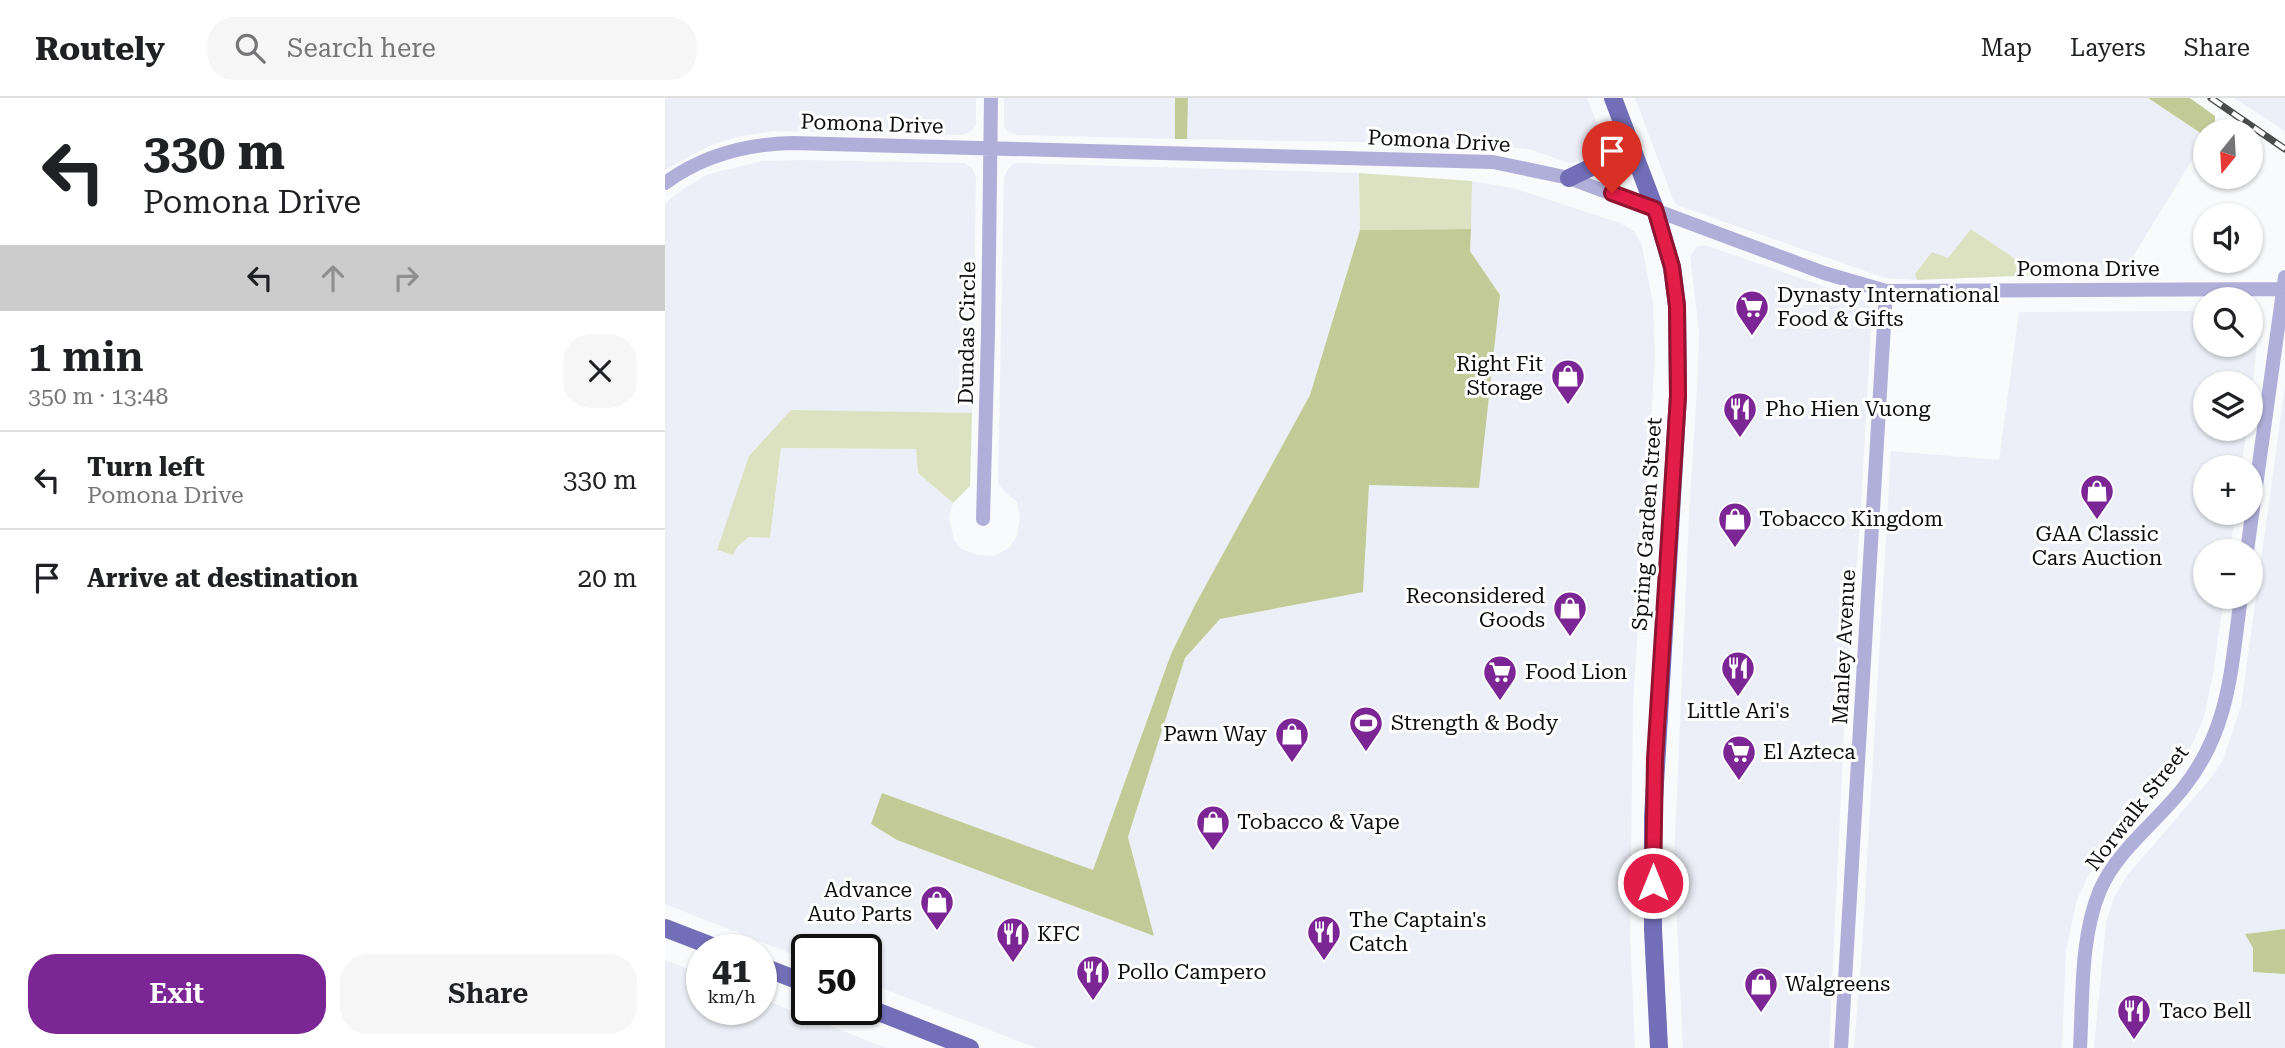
<!DOCTYPE html>
<html lang="en">
<head>
<meta charset="utf-8">
<style>
  :root { --surface:#fff; --page:#f6f6f6; --text:#202124; --muted:#757577; --line:#e0e0e0; --accent:#7c2695 }
  body { margin:0; font-family:"Roboto Serif",serif; background:var(--page); color:var(--text); height:100vh; display:flex; flex-direction:column; font-size:26px; white-space:nowrap }
  * { box-sizing:border-box; margin:0 }
  p { font-size:23px; color:var(--muted) }
  .icon { flex:none; width:38px; height:38px; fill:none; stroke:currentColor; stroke-width:2; stroke-linecap:round; stroke-linejoin:round }
  .map { position:relative; flex:1; overflow:hidden }
  .side { display:flex; flex-direction:column; background:var(--surface); width:665px }
  .side>* { flex:none }
  .top-card { background:#fff; color:var(--text); overflow:hidden }
  .needle { width:46px; rotate:198deg }
  .controls { position:absolute; left:1528px; top:21px; display:grid; gap:14px }
  .controls a { display:grid; place-items:center; width:70px; height:70px; border-radius:50%; background:var(--surface); box-shadow:0 2px 5px #0004; font-size:35px }
  .speed { position:absolute; left:21px; top:836px; display:flex; gap:14px; font-size:35px; font-weight:700; text-align:center }
  .speed>* { display:grid; place-content:center; width:91px; height:91px; border-radius:50%; background:var(--surface); box-shadow:0 2px 5px #0004; line-height:1 }
  .speed small { font-size:18px; font-weight:400 }
  .speed .limit { border:4px solid #111; border-radius:10px; background:#fff; color:#111 }
  .pin { position:absolute; display:grid; place-items:center; width:60px; height:60px; color:#fff; margin:-72px -30px; border-radius:50% 50% 50% 0; rotate:-45deg; box-shadow:0 0 7px #0007 }
  .pin .icon { rotate:45deg }
  .me { position:absolute; width:77px; margin:-38px; rotate:0deg; stroke-linejoin:round; filter:drop-shadow(0 0 5px #0008) }
  .turn { display:flex; align-items:center; gap:24px; height:147px; padding:0 28px; font-size:32px }
  .turn .icon { width:91px; height:91px; stroke-width:2.5 }
  .turn b { display:block; font-size:49px; line-height:60px }
  .lanes { display:flex; align-items:center; height:66px; padding:0 28px; background:#0003; justify-content:center; gap:35px; direction:ltr }
  .lanes .off { opacity:.35 }
  .round { display:grid; place-items:center; flex:none; width:74px; height:74px; border-radius:28px; background:var(--page) }
  .overview { display:flex; align-items:center; justify-content:space-between; height:119px; padding:0 28px }
  h1 { font-size:42px; font-weight:600; line-height:52px }
  .primary-button { display:flex; gap:14px; margin-top:auto; padding:14px 28px }
  .primary-button a { flex:1; height:80px; border-radius:28px; background:var(--accent); color:#fff; font-size:28px; font-weight:600; line-height:80px; text-align:center }
  .primary-button a+a { background:var(--page); color:var(--text) }
  ul { padding:0; list-style:none }
  li { display:flex; align-items:center; gap:21px; height:98px; padding:0 28px; border-top:2px solid var(--line) }
  li div { flex:1 }
  li b { display:block; font-size:26px }
  li em { font-style:normal }
  header { display:flex; align-items:center; gap:42px; box-sizing:border-box; height:98px; padding:0 35px; background:var(--surface); border-bottom:2px solid var(--line) }
  header strong { font-size:33px }
  nav { display:flex; gap:38px; margin-inline-start:auto; font-size:24px }
  .search { width:490px; height:63px; background:var(--page); display:flex; align-items:center; gap:18px; box-sizing:border-box; padding:0 24px; border-radius:28px; color:var(--muted); font-size:26px }
  main { display:flex; flex:1; min-height:0 }
  .map>svg:first-child { display:block }
  .built { fill:#edeff8 }
  .green { fill:#dce2c1 }
  .forest { fill:#c2cb97 }
  .lines { fill:none; stroke-linecap:round; stroke-linejoin:round }
  .minor { stroke:#afafd9; stroke-width:14 }
  .major { stroke:#726fb8; stroke-width:18 }
  .rail-casing { stroke:#4b4c4c; stroke-width:7 }
  .rail { stroke:#fff; stroke-width:4.5; stroke-dasharray:13; stroke-linecap:butt }
  .route-casing { stroke:#92132f; stroke-width:18 }
  .route { stroke:#e11d48; stroke-width:12 }
  .labels { text-anchor:middle; dominant-baseline:central; stroke-width:6; stroke-linejoin:round; paint-order:stroke }
  .street-label { font-size:21px; fill:#0c0d0d; stroke:#fff }
  .poi-label { font-size:21px; fill:#0c0d0d; stroke:#fff; text-anchor:start }
</style>
</head>
<body>
<header>
<strong>Routely</strong>
<div class="search"><svg class="icon" aria-label="search" viewBox="0 0 24 24"><circle cx="10" cy="10" r="6"/><path d="M15 15l6 6"/></svg>Search here</div>
<nav><a>Map</a><a>Layers</a><a>Share</a></nav>
</header>
<main>
<section class="side">
<div class="top-card">
<div class="turn"><svg class="icon" aria-label="left" viewBox="0 0 24 24"><path d="M17 20v-9H6M10 6l-5 5 5 5"/></svg><div><b>330 m</b>Pomona Drive</div></div>
<div class="lanes"><svg class="icon" aria-label="left" viewBox="0 0 24 24"><path d="M17 20v-9H6M10 6l-5 5 5 5"/></svg><svg class="icon off" aria-label="ahead" viewBox="0 0 24 24"><path d="M12 20V5M6 11l6-6 6 6"/></svg><svg class="icon off" aria-label="right" viewBox="0 0 24 24"><path d="M7 20v-9h11M14 6l5 5-5 5"/></svg></div>
</div>
<div class="overview"><div><h1>1 min</h1><p>350 m · 13:48</p></div><a class="round"><svg class="icon" aria-label="close" viewBox="0 0 24 24"><path d="M6 6l12 12M18 6L6 18"/></svg></a></div>
<ul>
<li><svg class="icon" aria-label="left" viewBox="0 0 24 24"><path d="M17 20v-9H6M10 6l-5 5 5 5"/></svg><div><b>Turn left</b><p>Pomona Drive</p></div><em>330 m</em></li>
<li><svg class="icon" aria-label="arrive" viewBox="0 0 24 24"><path d="M6 21V4h12l-3 4 3 4H6"/></svg><div><b>Arrive at destination</b></div><em>20 m</em></li>
</ul>
<div class="primary-button"><a>Exit</a><a>Share</a></div>
</section>
<div class="map">
<svg width="1620" height="950" viewBox="0 0 1620 950">
  <rect width="100%" height="100%" fill="#f9fafc"/>
  <path class="built" d="M0 0H311V27L306 33 297 37 108 33 72 39 44 48 0 72Z
    M339 0H510V41L351 37 343 34 339 28Z
    M523 0H922L932 25 933 46 927 57 915 64 904 65 867 52 821 46 522 41Z
    M970 0H1483L1540 38V41L1456 178 1374 177 1306 131 1283 161 1250 176 1252 182 1220 180 1014 108 1009 104Z
    M1569 0H1620V33Z
    M139 62 299 65 307 70 311 79 307 315 126 313 73 448 84 439 105 440 116 350 251 351 253 375 288 405 284 420 289 442 296 451 312 457 329 458 344 450 352 438 355 419 352 404 339 393 333 385 339 79 343 71 349 65 694 75 695 132 645 297 530 507 506 556 428 773 218 695 206 726 232 742 489 838 463 739 520 560 555 521 697 494 704 387 835 197 805 153 807 83 848 90 955 125 969 133 977 148 988 205 990 258 968 607 965 837 970 950H371L201 884V852H142V862L0 806V105L21 89 44 76 97 63Z
    M1040 147 1201 203 1207 213 1195 426 1180 611 1164 950H1018L1009 763 1024 417 1033 275 1034 233 1025 158 1032 148Z
    M1540 213V247H1586V214L1590 216 1594 225 1586 303V285H1540V331H1582L1576 369H1540V415H1570L1565 453H1540V499H1559L1548 576 1539 620 1519 664 1424 776 1412 802 1401 852 1397 950H1189L1197 850 1226 353 1334 362 1354 214Z
    M1620 288V831L1581 836 1588 849V874L1620 876V950H1429L1441 825 1449 799 1461 779 1546 680 1558 662 1576 608Z
    M0 862 37 876V912H96V900L221 950H0Z"/>
  <path class="green" d="M694 75 807 83 806 131 695 132Z
    M1306 131 1374 177 1252 182 1250 176 1267 154 1283 160Z
    M126 312 307 315 305 388 288 405 253 375 251 351 116 350 105 440 84 439 73 448 68 457 52 452 84 358Z"/>
  <path class="forest" d="M510 0H523L522 41H510Z
    M1483 0H1525L1550 18V24L1545 33H1540V38Z
    M806 131 805 153 835 197 814 390 704 387 698 494 555 521 520 560 463 739 489 838 232 742 206 726 217 695 428 772 506 556 530 507 645 297 695 132Z
    M1620 831V876L1588 874V850L1580 836Z"/>
  <g class="lines">
    <path class="minor" d="M0 85C37 58 82 46 127 45L828 64 904 80 1159 175 1221 193 1617 191
      M318 421 323 235 326 0
      M1582 453 1620 179
      M1176 950 1221 193
      M1415 950C1418 899 1415 840 1435 792 1453 751 1492 724 1519 689 1565 631 1566 570 1576 499"/>
    <path class="major" d="M948 0 990 111 1007 169 1012 208 1013 298 988 719V831L994 950
      M904 80 937 64 958 28
      M0 830 57 852
      M96 868 142 886
      M201 909 305 950"/>
    <g class="rail-casing">
      <path id="rail" d="M1546 0 1620 51"/>
    </g>
    <use href="#rail" class="rail"/>
  </g>
  <g class="lines">
    <g class="route-casing">
      <path id="route" d="M947 95 990 111 1007 169 1012 208 1013 298 990 661 988 785"/>
    </g>
    <use href="#route" class="route"/>
  </g>
  <defs>
    <g id="supermarket-pin" transform="scale(1.75)"><path d="M0 17L-7.5 6A9.5 9.5 0 1 1 7.5 6Z" fill="#7c2695" stroke="#fff"/><path d="M-6-5.5h2.5l.6 2H6L4.5 2H-2.5L-4.4-4H-6ZM-1.5 3.2a1.3 1.3 0 1 0 .1 0ZM3 3.2a1.3 1.3 0 1 0 .1 0Z" fill="#fff"/></g>
    <g id="shop-pin" transform="scale(1.75)"><path d="M0 17L-7.5 6A9.5 9.5 0 1 1 7.5 6Z" fill="#7c2695" stroke="#fff"/><path d="M-5-2.5h2.3a2.7 3.5 0 0 1 5.4 0H5L5.5 6h-11ZM-1.5-2.5h3a1.5 2.3 0 0 0-3 0Z" fill="#fff"/></g>
    <g id="restaurant-pin" transform="scale(1.75)"><path d="M0 17L-7.5 6A9.5 9.5 0 1 1 7.5 6Z" fill="#7c2695" stroke="#fff"/><path d="M-5-6h1v4h1v-4h1v4h1v-4h1v5L-1.5 .5V6h-2V.5L-5-1ZM5-6V6H3V1.5H1.5Q1.5-4 5-6Z" fill="#fff"/></g>
    <g id="stadium-pin" transform="scale(1.75)"><path d="M0 17L-7.5 6A9.5 9.5 0 1 1 7.5 6Z" fill="#7c2695" stroke="#fff"/><path d="M0-5a6.5 5 0 1 0 0 10a6.5 5 0 1 0 0-10ZM-3.5-1.8h7v3.6h-7Z" fill="#fff"/></g>
  </defs>
  <g fill-rule="evenodd">
    <use href="#supermarket-pin" x="1087" y="209"/>
    <use href="#shop-pin" x="903" y="278"/>
    <use href="#restaurant-pin" x="1075" y="311"/>
    <use href="#shop-pin" x="1432" y="393"/>
    <use href="#shop-pin" x="1070" y="421"/>
    <use href="#shop-pin" x="905" y="510"/>
    <use href="#restaurant-pin" x="1073" y="570"/>
    <use href="#supermarket-pin" x="835" y="574"/>
    <use href="#stadium-pin" x="701" y="625"/>
    <use href="#shop-pin" x="627" y="636"/>
    <use href="#supermarket-pin" x="1074" y="654"/>
    <use href="#shop-pin" x="548" y="724"/>
    <use href="#shop-pin" x="272" y="804"/>
    <use href="#restaurant-pin" x="659" y="834"/>
    <use href="#restaurant-pin" x="348" y="836"/>
    <use href="#restaurant-pin" x="428" y="874"/>
    <use href="#shop-pin" x="1096" y="886"/>
    <use href="#restaurant-pin" x="1469" y="913"/>
  </g>
  <g class="labels">
    <g class="street-label">
      <text transform="translate(207 26) rotate(2)">Pomona Drive</text>
      <text transform="translate(774 43) rotate(3)">Pomona Drive</text>
      <text x="1423" y="171">Pomona Drive</text>
      <text transform="translate(302 235) rotate(-89)">Dundas Circle</text>
      <text transform="translate(982 426) rotate(-86)">Spring Garden Street</text>
      <text transform="translate(1179 549) rotate(-87)">Manley Avenue</text>
      <text transform="translate(1472 710) rotate(-52)">Norwalk Street</text>
    </g>
    <g class="poi-label">
      <text x="1112" y="197">Dynasty International<tspan x="1112" dy="24">Food &amp; Gifts</tspan></text>
      <text x="878" y="266" text-anchor="end">Right Fit<tspan x="878" dy="24">Storage</tspan></text>
      <text x="1100" y="311">Pho Hien Vuong</text>
      <text x="1094" y="421">Tobacco Kingdom</text>
      <text x="1432" y="436" text-anchor="middle">GAA Classic<tspan x="1432" dy="24">Cars Auction</tspan></text>
      <text x="880" y="498" text-anchor="end">Reconsidered<tspan x="880" dy="24">Goods</tspan></text>
      <text x="860" y="574">Food Lion</text>
      <text x="1073" y="613" text-anchor="middle">Little Ari's</text>
      <text x="726" y="625">Strength &amp; Body</text>
      <text x="602" y="636" text-anchor="end">Pawn Way</text>
      <text x="1098" y="654">El Azteca</text>
      <text x="572" y="724">Tobacco &amp; Vape</text>
      <text x="247" y="792" text-anchor="end">Advance<tspan x="247" dy="24">Auto Parts</tspan></text>
      <text x="684" y="822">The Captain's<tspan x="684" dy="24">Catch</tspan></text>
      <text x="372" y="836">KFC</text>
      <text x="452" y="874">Pollo Campero</text>
      <text x="1120" y="886">Walgreens</text>
      <text x="1494" y="913">Taco Bell</text>
    </g>
  </g>
</svg>
<div class="controls">
<a><svg class="needle" viewBox="-14 -14 28 28"><path d="M0-13l5 13h-10z" fill="#e53935"/><path d="M0 13l5-13h-10z" fill="#757577"/></svg></a>
<a><svg class="icon" aria-label="sound" viewBox="0 0 24 24"><path d="M4 9h4l5-4v14l-5-4H4zM17 9q2 3 0 6"/></svg></a>
<a><svg class="icon" aria-label="search" viewBox="0 0 24 24"><circle cx="10" cy="10" r="6"/><path d="M15 15l6 6"/></svg></a>
<a><svg class="icon" aria-label="layers" viewBox="0 0 24 24"><path d="M12 4l9 5-9 5-9-5zM3 14l9 5 9-5"/></svg></a>
<a>+</a>
<a>−</a>
</div>
<div class="speed"><div>41<small>km/h</small></div><div class="limit">50</div></div>
<div class="pin" style="left:947px;top:95px;background:#d93025"><svg class="icon" aria-label="arrive" viewBox="0 0 24 24"><path d="M6 21V4h12l-3 4 3 4H6"/></svg></div>
<svg class="me" style="left:988px;top:785px" viewBox="-20 -20 40 40"><circle r="17" fill="#e11d48" stroke="#fff" stroke-width="3"/><path d="M0-11L8 9 0 5-8 9z" fill="#fff"/></svg>
</div>
</main>
</body>
</html>
